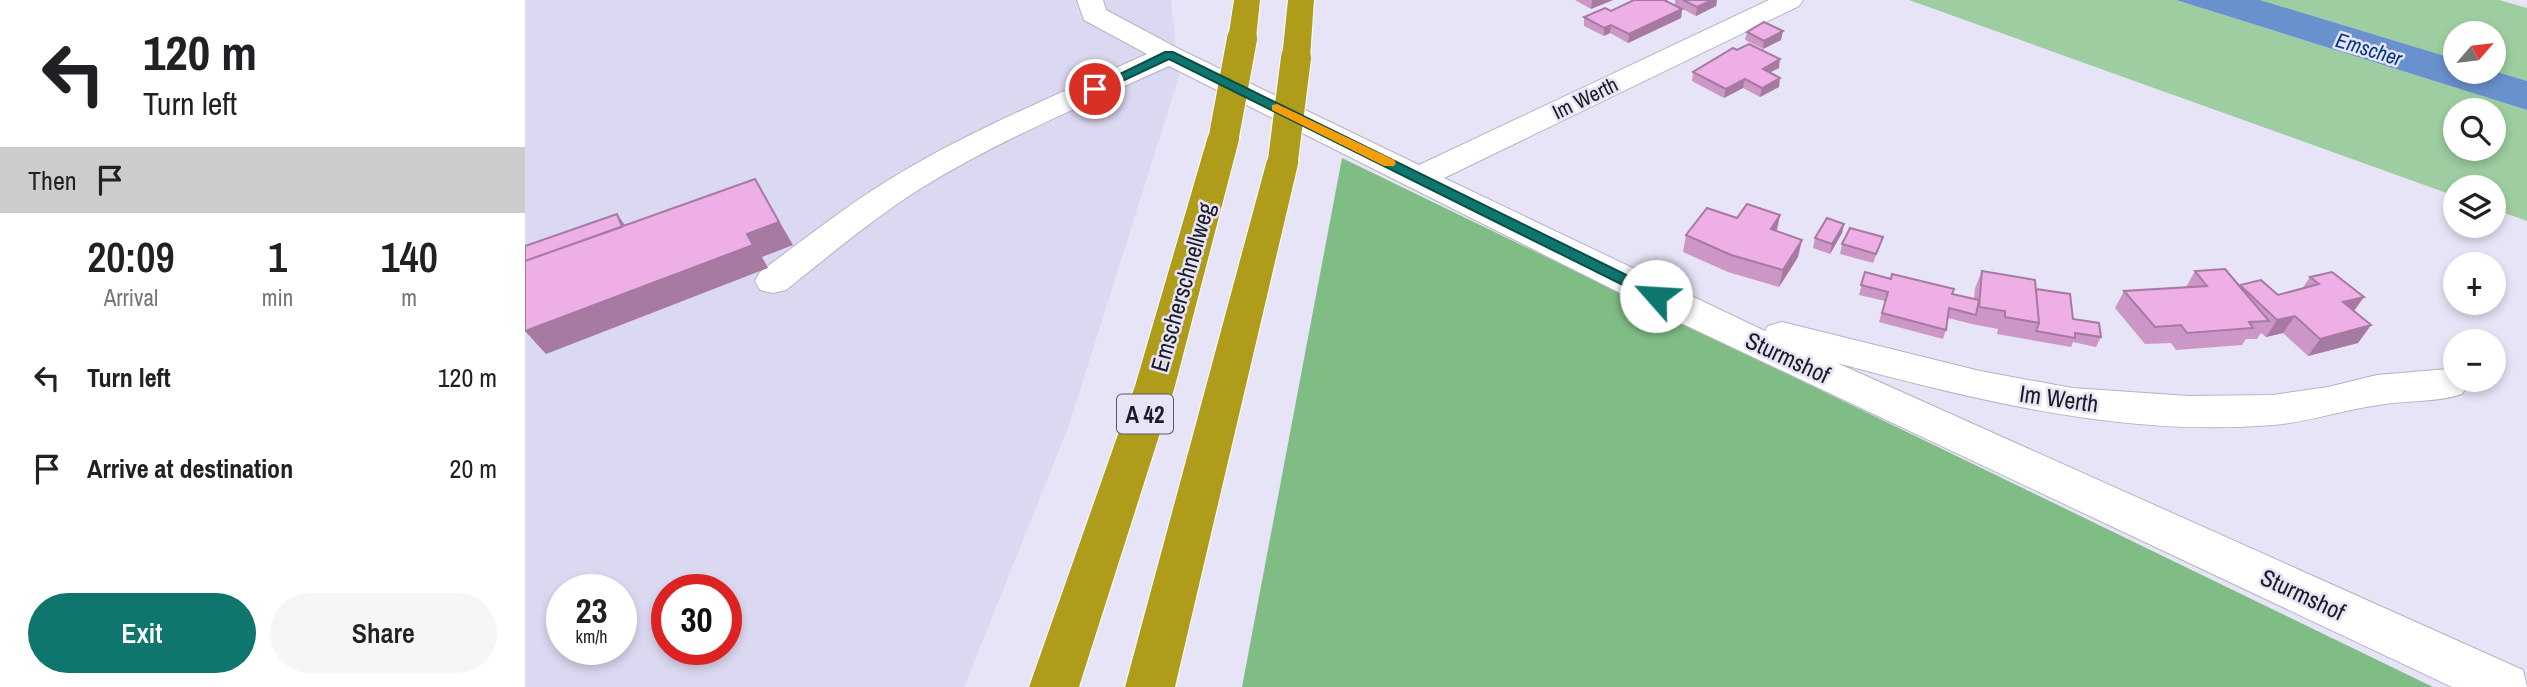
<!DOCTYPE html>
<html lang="en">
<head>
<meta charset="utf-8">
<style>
  :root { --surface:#fff; --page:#f6f6f6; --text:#202124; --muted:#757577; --accent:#0f766e }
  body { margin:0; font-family:"Archivo Narrow",sans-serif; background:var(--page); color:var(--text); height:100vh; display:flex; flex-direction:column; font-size:26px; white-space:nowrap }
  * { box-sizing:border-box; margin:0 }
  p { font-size:23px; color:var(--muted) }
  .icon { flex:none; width:38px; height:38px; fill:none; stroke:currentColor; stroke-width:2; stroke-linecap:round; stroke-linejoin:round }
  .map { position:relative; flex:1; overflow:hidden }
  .side { display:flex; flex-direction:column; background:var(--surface); width:525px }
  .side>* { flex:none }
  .guide { background:#fff; color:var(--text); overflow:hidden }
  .needle { width:46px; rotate:62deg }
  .buttons { position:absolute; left:1918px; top:21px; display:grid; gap:14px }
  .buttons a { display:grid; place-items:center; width:63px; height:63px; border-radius:50%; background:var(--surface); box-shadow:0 4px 10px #0003; font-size:35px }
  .speed { position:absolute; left:21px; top:574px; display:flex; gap:14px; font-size:35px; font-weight:700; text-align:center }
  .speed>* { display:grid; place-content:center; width:91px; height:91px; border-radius:50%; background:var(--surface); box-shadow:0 4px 10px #0003; line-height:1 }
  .speed small { font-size:18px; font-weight:400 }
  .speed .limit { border:10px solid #d22; background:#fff; color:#111 }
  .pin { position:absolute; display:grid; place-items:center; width:60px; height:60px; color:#fff; margin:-30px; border:4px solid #fff; border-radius:50%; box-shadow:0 2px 7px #0007 }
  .me { position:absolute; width:77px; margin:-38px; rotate:296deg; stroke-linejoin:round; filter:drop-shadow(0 0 5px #0008) }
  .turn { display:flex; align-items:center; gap:24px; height:147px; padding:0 28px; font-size:32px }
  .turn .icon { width:91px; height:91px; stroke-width:2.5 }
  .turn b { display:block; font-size:49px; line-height:60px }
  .then { display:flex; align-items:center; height:66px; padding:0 28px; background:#0003; gap:14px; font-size:26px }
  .eta { display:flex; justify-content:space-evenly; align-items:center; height:119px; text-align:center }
  .eta b { font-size:42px; font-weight:600; line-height:49px }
  .cta { display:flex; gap:14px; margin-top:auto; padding:14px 28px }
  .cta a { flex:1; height:80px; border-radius:42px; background:var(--accent); color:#fff; font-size:28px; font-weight:600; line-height:80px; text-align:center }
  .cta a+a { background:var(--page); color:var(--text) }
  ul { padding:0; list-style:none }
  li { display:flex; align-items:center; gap:21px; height:91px; padding:0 28px }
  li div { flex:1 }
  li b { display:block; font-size:26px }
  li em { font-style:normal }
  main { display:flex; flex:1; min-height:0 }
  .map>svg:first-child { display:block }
  .built { fill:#dbd8f1; fill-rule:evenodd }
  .green { fill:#9dcda0; fill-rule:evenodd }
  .forest { fill:#80bd85 }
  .water { fill:#6991ce }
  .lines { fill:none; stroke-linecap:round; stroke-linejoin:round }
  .minor-casing { stroke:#b5b3c5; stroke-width:2 }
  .highway-casing { stroke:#fff; stroke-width:2 }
  .minor { fill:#fff; fill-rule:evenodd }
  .highway { fill:#b09c1b; fill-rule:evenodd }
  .highway-bridge-casing { stroke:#fff; stroke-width:32; stroke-linecap:butt }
  .highway-bridge { stroke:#b09c1b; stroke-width:30 }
  .wall { fill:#cc96c6 }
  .shaded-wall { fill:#a67aa1 }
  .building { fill:#edafe6; stroke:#a67aa1; stroke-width:2 }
  .route { fill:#0f766e; stroke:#0a4d48; stroke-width:2 }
  .slow { fill:#f59e0b }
  .labels { text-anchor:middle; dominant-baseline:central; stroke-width:5; stroke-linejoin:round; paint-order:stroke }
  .far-water-label { font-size:21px; font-style:italic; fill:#01387f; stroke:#e6e4f6 }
  .far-street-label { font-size:21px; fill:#1d1c23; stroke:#e6e4f6 }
  .shield { fill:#e6e4f6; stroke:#595862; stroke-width:2 }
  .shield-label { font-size:23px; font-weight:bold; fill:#1d1c23 }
  .street-label { font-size:24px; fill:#1d1c23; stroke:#e6e4f6 }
</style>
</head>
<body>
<main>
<section class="side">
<div class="guide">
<div class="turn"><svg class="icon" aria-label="left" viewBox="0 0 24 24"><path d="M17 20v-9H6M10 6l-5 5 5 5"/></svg><div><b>120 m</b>Turn left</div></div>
<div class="then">Then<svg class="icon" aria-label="arrive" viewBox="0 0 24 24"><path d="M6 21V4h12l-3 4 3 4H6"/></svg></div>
</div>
<div class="eta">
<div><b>20:09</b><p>Arrival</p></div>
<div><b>1</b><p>min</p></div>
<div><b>140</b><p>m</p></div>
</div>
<ul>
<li><svg class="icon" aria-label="left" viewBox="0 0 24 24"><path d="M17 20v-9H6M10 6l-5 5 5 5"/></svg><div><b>Turn left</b></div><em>120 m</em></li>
<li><svg class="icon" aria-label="arrive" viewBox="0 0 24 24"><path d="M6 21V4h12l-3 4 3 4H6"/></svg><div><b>Arrive at destination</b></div><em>20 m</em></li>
</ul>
<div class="cta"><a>Exit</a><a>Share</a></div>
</section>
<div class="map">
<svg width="2002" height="687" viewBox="0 0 2002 687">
  <rect width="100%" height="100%" fill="#e6e4f6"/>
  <path class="built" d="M0 0H646L654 76 544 425 439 687H0ZM37 590H96V649H37ZM142 590H201V649H142Z"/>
  <path class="green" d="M1384 0H1651L2002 110V221L1969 209V187H1930V196ZM1930 110H1969V149H1930Z
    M1735 0H1974L2002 8V81L1969 71V33H1930V59Z"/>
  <path class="forest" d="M817 158 1908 687H717Z"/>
  <path class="water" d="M1651 0H1735L1930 59V72L1969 71 2002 81V110Z"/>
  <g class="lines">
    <g class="minor-casing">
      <path id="minor" d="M552 0H578L581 10 654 49 894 165 1244 0H1278L1274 6 919 178 1240 331 1243 326 1257 322 1455 371 1547 388 1664 396 1748 395 1803 387 1852 375 1923 369 1930 372V380H1941L1943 384 1937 394C1910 403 1881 400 1853 405 1817 410 1784 422 1748 425 1598 437 1455 401 1312 363L1998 670 2002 687H1927L1141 316 644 66C561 104 476 139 398 187 350 217 306 254 261 290L248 293 235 290 230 281 235 272C281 238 326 202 375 173 454 126 539 92 622 54L559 20Z"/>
    </g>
    <g class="highway-casing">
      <path id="highway" d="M709 0H735L731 39 727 45 717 47 707 45 703 39Z
        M763 0H789L785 58 781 64 771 67 761 64 757 58Z
        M699 127 710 129 715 136 650 386 554 687H504L610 386 683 136 688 129Z
        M758 150 769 153 774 160 650 687H600L742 160 747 153Z"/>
    </g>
    <use href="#minor" class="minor"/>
    <use href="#highway" class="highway"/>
    <g class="highway-bridge-casing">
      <path id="highway-bridge" d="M699 136 717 39
        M758 160 771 58"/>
    </g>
    <use href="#highway-bridge" class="highway-bridge"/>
  </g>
  <path class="wall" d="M1050 0H1088L1066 9Z
    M1107 0H1142V1L1157 9 1156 18 1103 43 1085 33 1079 36 1059 26V17L1086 11 1107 1Z
    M1150 0H1192L1191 6 1171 16 1150 5Z
    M1222 32 1256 40 1238 49 1220 40Z
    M1254 68 1245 72 1254 87 1235 97 1218 88 1199 98 1167 81 1168 72Z
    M1255 215 1252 231 1273 257 1254 287 1203 272 1158 252 1161 235 1212 218Z
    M1319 224 1317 233 1305 254 1288 248 1290 238Z
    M1358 237 1348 263 1315 254 1317 244Z
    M1457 271 1511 289 1548 319 1576 337 1571 347 1548 342 1546 347 1472 334 1473 329 1447 324 1423 318 1421 330 1418 339 1354 322 1360 301 1334 295 1340 272 1449 299 1450 288Z
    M1670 271 1714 286 1753 295 1777 289 1785 277 1846 325 1833 343 1783 356 1758 333 1741 337 1736 333 1732 339H1721L1717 345 1651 350 1646 343 1620 344 1590 308 1599 291 1661 287Z"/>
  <path class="shaded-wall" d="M1068 0H1088L1066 9 1067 1Z
    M1187 0H1192L1191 6 1171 16 1172 7Z
    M1157 9 1156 18 1103 43 1104 34Z
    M1086 25 1085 33 1079 36V28Z
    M1258 31 1256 40 1238 49 1239 41Z
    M1255 59 1254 68 1236 77 1238 69Z
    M1255 78 1254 87 1235 97 1237 88Z
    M1220 79 1218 88 1199 98 1201 89Z
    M230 179 268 245 237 257 243 268 21 354 0 331 222 234Z
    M92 214 104 231 99 233Z
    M1255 215 1251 232 1246 229Z
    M1319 224 1317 233 1305 254 1307 244Z
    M1277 240 1273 257 1254 287 1258 270Z
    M1839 297 1826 315 1818 302Z
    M1770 316 1758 333 1741 337 1752 320Z
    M1846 325 1833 343 1783 356 1795 339Z"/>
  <path class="building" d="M1109 0H1139L1157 9 1104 34 1086 25 1079 28 1059 17 1080 8 1086 11Z
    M1158 0H1187L1172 7Z
    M1239 22 1258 31 1239 41 1222 32Z
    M1224 44 1255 59 1238 69 1255 78 1237 88 1220 79 1201 89 1168 72 1208 48 1212 50Z
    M230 179 254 222 222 234 228 245 0 331V261Z
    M1222 204 1255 215 1246 229 1277 240 1258 270 1206 255 1161 235 1182 208 1212 218Z
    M92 214 97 227 0 261V246Z
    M1302 218 1319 224 1307 244 1290 238Z
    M1325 228 1358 237 1351 254 1317 244Z
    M1700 269 1744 321 1724 322 1728 328 1662 333 1656 325 1630 327 1599 291 1682 286 1670 271Z
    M1457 271 1510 280 1514 323 1480 317V311L1454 307Z
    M1340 272 1366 279 1367 274 1429 289 1427 294 1454 300 1451 315 1424 308 1421 330 1357 313 1363 292 1336 285Z
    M1807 272 1839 297 1818 302 1846 325 1795 339 1770 316 1752 320 1715 285 1736 280 1753 295 1794 284 1785 277Z
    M1511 289 1545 294 1548 319 1574 323 1576 337 1550 333V338L1511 331 1514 323Z"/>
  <path class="route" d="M640 52H648L1136 292 1139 296 1136 299H1126L644 59 574 92 564 89Z"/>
  <path class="slow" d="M752 104 869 160 871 163 869 166H859L747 110V105Z"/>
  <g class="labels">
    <g class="far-water-label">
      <text transform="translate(1844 49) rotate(17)">Emscher</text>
    </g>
    <g class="far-street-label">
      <text transform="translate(1060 98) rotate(-26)">Im Werth</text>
    </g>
    <rect class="shield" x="592" y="394.5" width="56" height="39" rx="5"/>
    <g class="shield-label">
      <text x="620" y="414">A 42</text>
    </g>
    <g class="street-label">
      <text transform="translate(657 287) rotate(-74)">Emscherschnellweg</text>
      <text transform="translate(1263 357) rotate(25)">Sturmshof</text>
      <text transform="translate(1534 398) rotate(8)">Im Werth</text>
      <text transform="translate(1778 594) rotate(25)">Sturmshof</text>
    </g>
  </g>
</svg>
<div class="buttons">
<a><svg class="needle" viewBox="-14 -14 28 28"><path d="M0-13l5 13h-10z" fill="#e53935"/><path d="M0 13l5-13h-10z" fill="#757577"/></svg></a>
<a><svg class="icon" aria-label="search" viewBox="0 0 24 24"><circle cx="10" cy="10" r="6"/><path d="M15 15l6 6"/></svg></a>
<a><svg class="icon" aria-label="layers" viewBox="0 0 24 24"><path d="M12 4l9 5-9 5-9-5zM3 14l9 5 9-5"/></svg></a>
<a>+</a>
<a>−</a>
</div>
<div class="speed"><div>23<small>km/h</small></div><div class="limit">30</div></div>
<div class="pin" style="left:570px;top:89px;background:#d93025"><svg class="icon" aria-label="arrive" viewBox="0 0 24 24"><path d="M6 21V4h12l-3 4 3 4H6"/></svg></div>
<svg class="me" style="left:1131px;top:296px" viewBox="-20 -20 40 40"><circle r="19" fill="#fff"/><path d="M0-13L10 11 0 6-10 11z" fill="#0f766e"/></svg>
</div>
</main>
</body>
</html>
